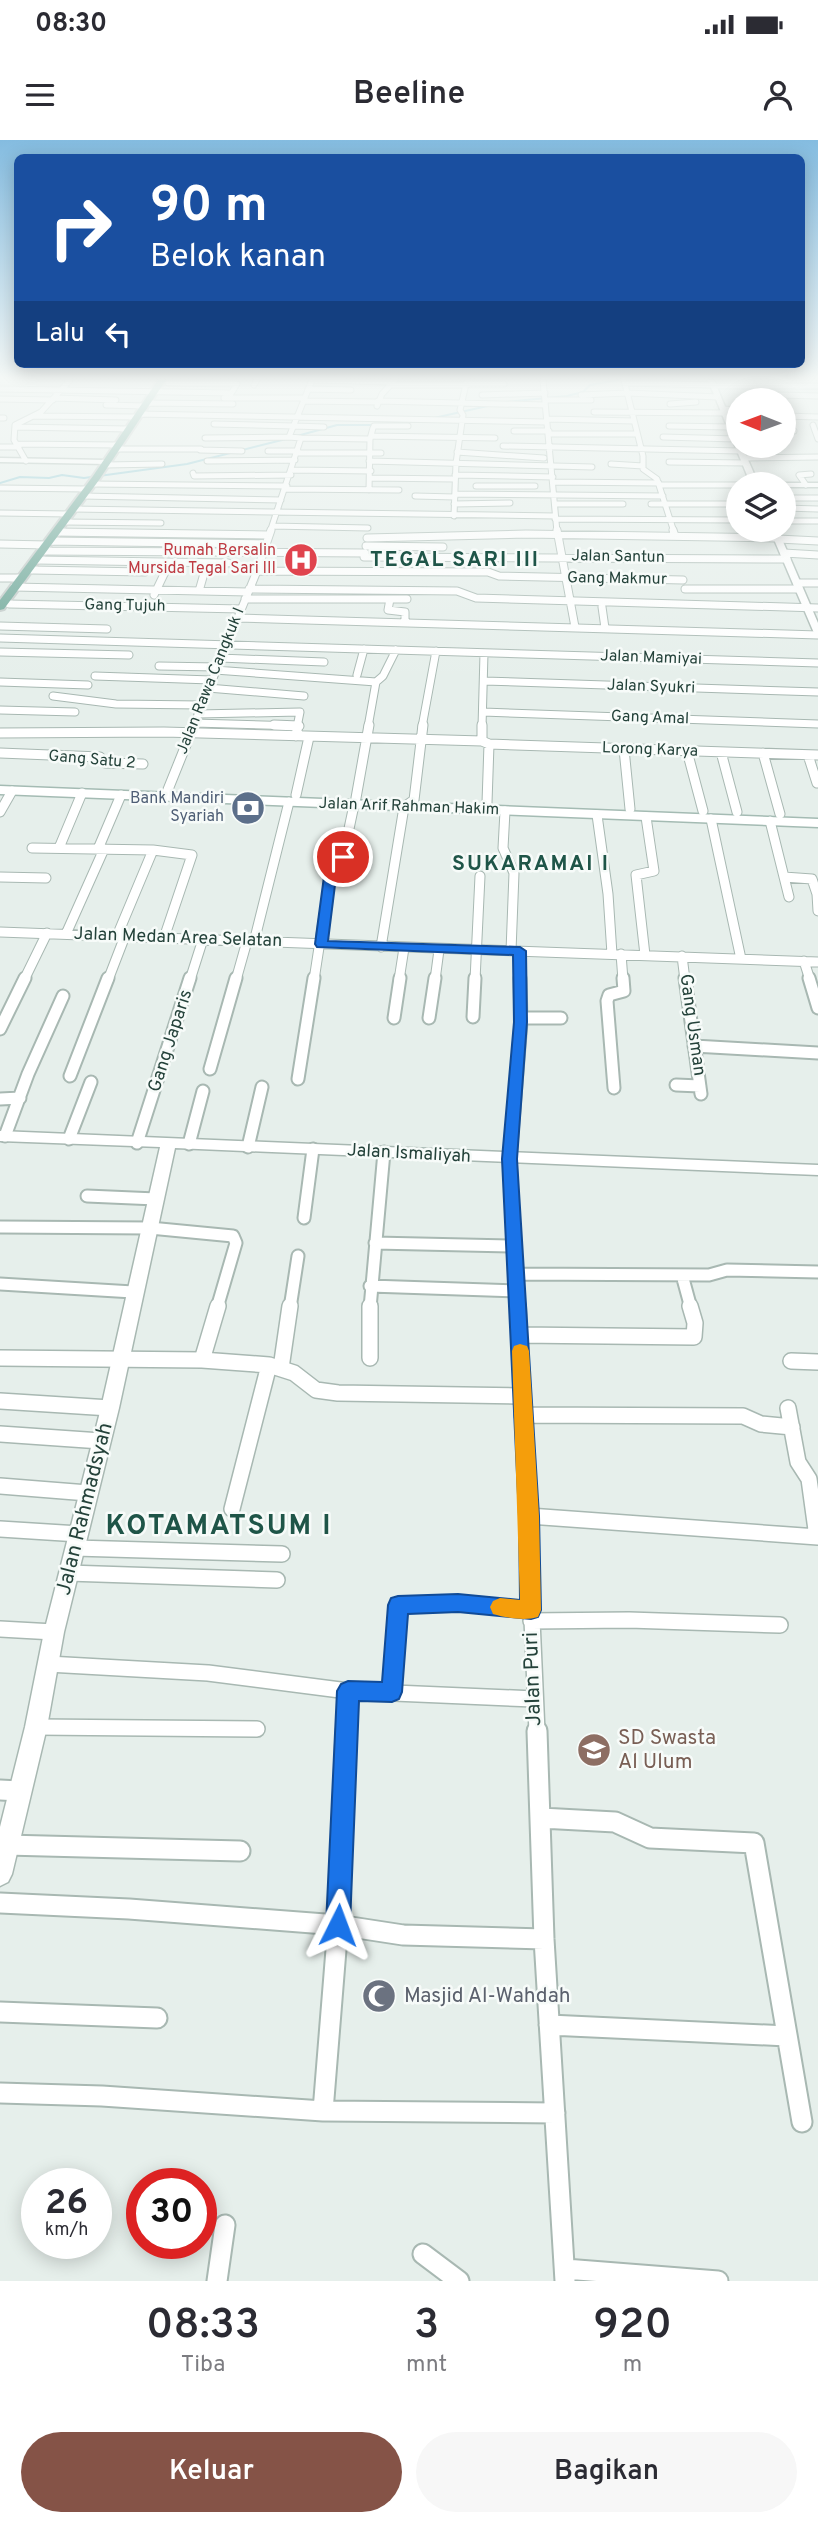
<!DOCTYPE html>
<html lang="id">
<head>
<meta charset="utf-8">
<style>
  :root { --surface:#fff; --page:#f7f7f7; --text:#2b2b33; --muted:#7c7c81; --accent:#855347 }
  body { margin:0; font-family:Overpass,sans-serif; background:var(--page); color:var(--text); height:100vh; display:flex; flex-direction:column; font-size:26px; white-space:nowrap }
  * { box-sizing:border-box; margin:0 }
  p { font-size:23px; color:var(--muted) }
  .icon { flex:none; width:38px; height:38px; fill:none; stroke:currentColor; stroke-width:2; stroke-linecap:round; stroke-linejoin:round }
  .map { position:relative; height:2141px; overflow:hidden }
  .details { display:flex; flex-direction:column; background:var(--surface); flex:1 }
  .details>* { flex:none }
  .top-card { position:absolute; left:14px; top:14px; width:791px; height:214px; border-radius:10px; box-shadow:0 4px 18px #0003; background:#1a4fa0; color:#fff; overflow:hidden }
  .needle { width:46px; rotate:271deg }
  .tools { position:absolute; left:726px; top:248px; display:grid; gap:14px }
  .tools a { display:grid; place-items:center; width:70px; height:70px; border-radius:50%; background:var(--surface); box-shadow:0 4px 18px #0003; font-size:35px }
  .speed { position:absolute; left:21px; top:2028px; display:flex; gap:14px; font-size:35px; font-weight:700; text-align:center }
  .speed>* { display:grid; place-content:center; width:91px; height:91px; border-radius:50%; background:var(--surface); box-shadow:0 4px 18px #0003; line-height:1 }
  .speed small { font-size:18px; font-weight:400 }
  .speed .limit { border:10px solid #d22; background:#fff; color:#111 }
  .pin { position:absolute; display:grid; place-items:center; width:60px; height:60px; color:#fff; margin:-30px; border:4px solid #fff; border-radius:50%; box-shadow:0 2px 7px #0007 }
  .me { position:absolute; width:77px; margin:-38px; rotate:3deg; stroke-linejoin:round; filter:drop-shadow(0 0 5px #0008) }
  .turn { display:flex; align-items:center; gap:24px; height:147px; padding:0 21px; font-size:32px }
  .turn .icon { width:91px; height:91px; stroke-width:2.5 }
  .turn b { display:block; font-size:49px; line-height:60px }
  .then { display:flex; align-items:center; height:66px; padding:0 21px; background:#0003; gap:14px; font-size:26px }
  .eta { display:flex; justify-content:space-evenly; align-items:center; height:119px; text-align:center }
  .eta b { font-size:42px; font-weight:600; line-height:49px }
  .action { display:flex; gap:14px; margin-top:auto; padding:14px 21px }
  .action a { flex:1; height:80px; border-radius:42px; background:var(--accent); color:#fff; font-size:28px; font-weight:600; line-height:80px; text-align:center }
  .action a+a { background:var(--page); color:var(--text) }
  .status { display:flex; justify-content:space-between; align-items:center; height:49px; padding:0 35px; background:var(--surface); direction:ltr }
  .status svg { height:19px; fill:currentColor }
  header { display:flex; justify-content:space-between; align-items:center; height:91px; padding:0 21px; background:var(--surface); font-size:32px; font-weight:600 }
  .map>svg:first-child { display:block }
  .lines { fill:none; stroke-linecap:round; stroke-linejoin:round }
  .stream { stroke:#8ec9d4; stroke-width:2 }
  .minor-far5-casing { stroke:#a8b8b2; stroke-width:7 }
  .minor-far4-casing { stroke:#a8b8b2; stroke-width:9 }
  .minor-far3-casing { stroke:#a8b8b2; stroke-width:11 }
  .minor-far2-casing { stroke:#a8b8b2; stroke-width:15 }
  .minor-far1-casing { stroke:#a8b8b2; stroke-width:18 }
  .minor-casing { stroke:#a8b8b2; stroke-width:23 }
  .tertiary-casing { stroke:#a8b8b2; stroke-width:3 }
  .secondary-casing { stroke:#a4bbb3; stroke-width:3 }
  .primary-casing { stroke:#c2cac8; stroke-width:4 }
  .minor-far5 { stroke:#fff; stroke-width:5 }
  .minor-far4 { stroke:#fff; stroke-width:7 }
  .minor-far3 { stroke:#fff; stroke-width:9 }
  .minor-far2 { stroke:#fff; stroke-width:11 }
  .minor-far1 { stroke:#fff; stroke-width:15 }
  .minor { stroke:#fff; stroke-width:19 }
  .tertiary { fill:#fff; fill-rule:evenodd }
  .secondary { fill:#fff; fill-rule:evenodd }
  .primary { fill:#6aa596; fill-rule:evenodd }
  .route { fill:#1a73e8; stroke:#114b97; stroke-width:2 }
  .slow { fill:#f59e0b }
  .labels { text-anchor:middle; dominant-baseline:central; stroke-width:5; stroke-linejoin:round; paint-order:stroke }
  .far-health-label { font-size:16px; fill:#be3a42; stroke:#f7fbf9; text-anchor:end }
  .far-street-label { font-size:16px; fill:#24423a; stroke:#f7fbf9 }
  .far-service-label { font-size:16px; fill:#4e5e75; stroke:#f7fbf9; text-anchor:end }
  .street-label { font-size:18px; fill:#24423a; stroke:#f7fbf9 }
  .far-district-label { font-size:21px; font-weight:bold; letter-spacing:2px; fill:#1f5548; stroke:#f7fbf9 }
  .near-street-label { font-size:21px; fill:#24423a; stroke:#f7fbf9 }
  .near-education-label { font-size:21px; fill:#785e54; stroke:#f7fbf9; text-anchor:start }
  .near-worship-label { font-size:21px; fill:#5b616d; stroke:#f7fbf9; text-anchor:start }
  .near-district-label { font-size:28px; font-weight:bold; letter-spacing:2px; fill:#1f5548; stroke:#f7fbf9 }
</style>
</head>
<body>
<div class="status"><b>08:30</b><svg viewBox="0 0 49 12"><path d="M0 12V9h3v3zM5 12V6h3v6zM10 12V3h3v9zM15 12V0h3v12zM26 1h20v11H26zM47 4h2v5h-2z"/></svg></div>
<header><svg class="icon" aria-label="menu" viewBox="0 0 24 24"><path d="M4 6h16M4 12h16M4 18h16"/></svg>Beeline<svg class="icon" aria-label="person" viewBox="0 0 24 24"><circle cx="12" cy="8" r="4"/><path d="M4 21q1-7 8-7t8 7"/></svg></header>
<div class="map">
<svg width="818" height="2141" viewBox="0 0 818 2141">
  <rect width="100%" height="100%" fill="#e6efeb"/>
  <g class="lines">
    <path class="stream" d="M506 262 567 256 583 252 590 245 618 240
      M434 278 492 265
      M297 296 337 285H375
      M0 343 20 337 49 338 62 335 84 338 187 324 286 299"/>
    <g class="minor-far5-casing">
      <path id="minor-far5" d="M312 240 393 242
        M543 240 557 392
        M624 240 643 316V329L657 339 674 392
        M168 243 237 244 229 257
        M625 243 713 245
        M467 244H504
        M254 245 257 240
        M391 245H467
        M713 246H818
        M0 249 231 253
        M308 249 351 250
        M482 255 545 253
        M581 255 627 253 718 257
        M779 255 818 256
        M54 258 116 260
        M224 258H305
        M0 259 53 260
        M546 260H591
        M303 261 378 262
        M378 261 545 265
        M147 263 233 264
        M670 264 696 262
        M106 265 145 266
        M377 266 382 254 395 240
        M723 269 738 270
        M594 272 725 273
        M138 274 547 282
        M33 276 136 277
        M784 276 818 277
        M0 278H4
        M547 279 634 281
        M214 284 294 286
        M813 285 818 299
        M294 286 324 287
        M374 286H408
        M669 286 731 287
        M15 287 128 289
        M514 291H549
        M784 291H794
        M549 294H637
        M371 296 495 298
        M663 297 736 299
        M205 298 289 297
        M301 298 370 299
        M17 304 118 305
        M503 306 741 311
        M0 307H19
        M115 309H201
        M200 310 242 311
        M268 311H298
        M457 312 544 318
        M297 313H381
        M744 318 818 317
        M26 321 14 300 15 285 41 272 70 240
        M207 321 295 320
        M369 321 592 327
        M669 322 746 323
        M611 324 643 326
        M105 325 162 324
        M292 330 371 331
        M193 333 194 336 291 335
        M455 335 553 337
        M370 338 455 339
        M554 342 659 343
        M92 344 287 346
        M659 345H738
        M806 345 799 335 811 334
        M476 346H535
        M0 348 87 349
        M286 349 399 350
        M369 350 370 299 373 288
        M455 354 663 356
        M82 356 281 360
        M415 356 455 357
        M784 358H818
        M454 364 510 363
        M555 364H623
        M651 364H738
        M784 368 818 369
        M73 369 555 376
        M0 373 69 374
        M454 376 456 323 463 275 460 270 467 240
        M555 379 738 380
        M784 381H818
        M64 382 161 383
        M272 386 368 388
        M270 392 301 298 289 297 312 240"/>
    </g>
    <g class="minor-far4-casing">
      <path id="minor-far4" d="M557 390 575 487
        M673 390 675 396
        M56 392 268 395
        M367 398 526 394 778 398
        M778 399 818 401
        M49 401 265 404
        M0 404 47 405
        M366 406 443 407
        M42 411 365 413
        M784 413 818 415
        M364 417 787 419
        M36 420 228 423
        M32 430 145 432
        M257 431 488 432 499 436 683 440
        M0 438H20
        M797 443H818
        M14 447 248 452
        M249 449 457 451 476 458 818 468
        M685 449H799
        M199 451 207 423
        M154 455 166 430
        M245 459H407
        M390 459 388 470 405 472V483
        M9 464 241 469
        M602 467 605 488
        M238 478 818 495
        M0 486 107 489
        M0 498 818 523
        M0 512 129 515
        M220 518 324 522
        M159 526 217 527
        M215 530 376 542
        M357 535 364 509
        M95 536 211 540
        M484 541 818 552
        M0 542 88 545
        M208 548 304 556
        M53 556 116 564 201 565
        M0 570 75 572
        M483 572 818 584
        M198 574 300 572 297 587
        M194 583 299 586
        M193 587 257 431 271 390
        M368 587 376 542 383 536 396 510
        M422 587 436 511
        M482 587 484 513"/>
    </g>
    <g class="minor-far3-casing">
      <path id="minor-far3" d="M274 585 299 586
        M0 593 164 592 482 601 489 604 818 615
        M296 596 298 585
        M482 601V585
        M624 609 630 669
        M687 611 703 671
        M721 612 737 672
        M0 613 100 617 105 623 143 624
        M763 613 780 674
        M808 615 817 643
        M296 655 309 597
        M165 657 194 585
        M356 658 369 585
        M487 663 489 604
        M505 671 503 708 514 733 511 811
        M0 672 12 651
        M597 675 608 754 612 814
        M711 679 741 819
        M770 681 789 757
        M32 708 153 710 192 715 164 798
        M59 708 82 653
        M98 709 121 655
        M0 737 46 738
        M784 737 812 739 817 754 818 771
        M0 792 818 822
        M66 794 104 709
        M117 796 153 710
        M254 802 289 662
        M381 807 404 667 414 660 423 585
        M520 811V840
        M621 814 623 840
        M645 815 636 735 654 731 646 677
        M682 816 685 840
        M804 821 810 840
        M24 840 47 793
        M108 840 125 796
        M190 840 203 799
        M236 840 247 801
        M314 840 331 729 332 725 343 717 354 665
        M399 840 404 808
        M435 840 439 810
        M475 840 480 736"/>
    </g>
    <g class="minor-far2-casing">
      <path id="minor-far2" d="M685 838 701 954
        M809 838 818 868
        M473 877 475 838
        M394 878 400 838
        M429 878 435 838
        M521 878H561
        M0 889 25 838
        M694 906 818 913
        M210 929 236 838
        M70 936 108 838
        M298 939 314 838
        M676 945 700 946
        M614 948 607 861 609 855 624 851 623 838
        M0 959 20 958
        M5 996 28 934 63 856
        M69 999 91 942
        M137 1003 190 838
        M189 1004 203 951
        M248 1007 262 947
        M87 1056 156 1059
        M304 1078 313 1009
        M0 1087 150 1088 233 1096 236 1103 217 1168
        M375 1103 514 1106
        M515 1134 709 1135 727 1130 818 1132
        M682 1135 691 1168
        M0 1144 133 1152
        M370 1146 516 1151
        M290 1168 298 1116
        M370 1168 384 1012
        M518 1168 510 1019 521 882 520 838"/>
    </g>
    <g class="minor-far1-casing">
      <path id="minor-far1" d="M370 1166V1218
        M518 1166 537 1592
        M520 1195 694 1197 695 1183 690 1166
        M0 1218 202 1220 269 1225 294 1233 316 1250 338 1253 522 1256
        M202 1220 218 1166
        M791 1221 818 1222
        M281 1228 290 1166
        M0 1261 110 1268
        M788 1268 798 1322 809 1339 817 1397
        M522 1275 743 1276 761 1284 792 1287
        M0 1294 101 1301
        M0 1346 88 1353
        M232 1369 269 1225
        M529 1376 818 1397
        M0 1389 79 1394
        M75 1408 282 1414
        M68 1433 277 1440
        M531 1481 629 1480 780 1485
        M0 1489 54 1492
        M48 1524 208 1533 348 1551
        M392 1552 398 1465 458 1463 531 1470
        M36 1587 257 1589
        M346 1592 348 1551 534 1559"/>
    </g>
    <g class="minor-casing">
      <path id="minor" d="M537 1591 544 1799 565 2141
        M0 1650 19 1651
        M541 1678 615 1682 650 1698 754 1703 802 1982
        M6 1705 240 1711
        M0 1763 129 1769 338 1785 403 1795 544 1799
        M0 1872 157 1878
        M549 1885 787 1896
        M0 1953 102 1956 323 1971 555 1973
        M323 1971 338 1785 346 1591
        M423 2114 459 2141
        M565 2129 718 2141
        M217 2141 225 2085"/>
    </g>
    <g class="tertiary-casing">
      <path id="tertiary" d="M708 240H714L738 298V306H742L759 345H751Z
        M0 318 107 320 110 322 107 324 0 322Z
        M784 343H818V347H784V345H781Z
        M770 390H778L818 483V496L814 493Z
        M0 991 818 1025V1035L175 1008 119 1268 64 1492 47 1587 12 1734 8 1742 0 1746V1687L25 1587 44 1492 101 1268 160 1007 0 1001Z"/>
    </g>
    <g class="secondary-casing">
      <path id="secondary" d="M0 646 818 679V687L0 654Z"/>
    </g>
    <g class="primary-casing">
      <path id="primary" d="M158 240H166L99 340 4 469 0 470V460L93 336Z"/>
    </g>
    <use href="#minor-far5" class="minor-far5"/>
    <use href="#minor-far4" class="minor-far4"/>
    <use href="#minor-far3" class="minor-far3"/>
    <use href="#minor-far2" class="minor-far2"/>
    <use href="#minor-far1" class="minor-far1"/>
    <use href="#minor" class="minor"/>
    <use href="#tertiary" class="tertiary"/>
    <use href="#secondary" class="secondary"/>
    <use href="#primary" class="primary"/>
  </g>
  <linearGradient id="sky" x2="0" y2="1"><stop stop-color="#84bce0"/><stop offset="0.44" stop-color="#f4f8f6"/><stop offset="1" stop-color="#f4f8f6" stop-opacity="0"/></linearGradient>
  <rect width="818" height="540" fill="url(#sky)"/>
  <path class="route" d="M339 714 349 717 337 729 328 801 520 807 526 811 527 882 517 1019 539 1376 541 1470 538 1477 531 1479 458 1472 408 1474 402 1552 399 1559 392 1562 359 1561 350 1785 347 1794 338 1798 330 1794 326 1785 337 1551 341 1544 348 1541 382 1542 388 1465 391 1458 398 1456 458 1454 520 1460 519 1376 502 1019 514 882 513 815 317 807 315 804 325 729 328 722Z"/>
  <path class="slow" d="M520 1204 527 1206 529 1211 539 1376 541 1470 538 1477C525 1481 506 1478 493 1474L490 1467 493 1461 500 1458 520 1460 512 1211 514 1206Z"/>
  <defs>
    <g id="hospital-disc" transform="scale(1.75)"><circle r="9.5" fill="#e0444e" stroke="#f7fbf9"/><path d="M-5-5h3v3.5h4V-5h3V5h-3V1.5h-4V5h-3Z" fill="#fff"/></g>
    <g id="bank-disc" transform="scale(1.75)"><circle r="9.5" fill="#5c6f8a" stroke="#f7fbf9"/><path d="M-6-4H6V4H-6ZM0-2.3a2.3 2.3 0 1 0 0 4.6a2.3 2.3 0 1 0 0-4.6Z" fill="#fff"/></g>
    <g id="school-disc" transform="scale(1.75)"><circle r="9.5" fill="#8d6e63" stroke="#f7fbf9"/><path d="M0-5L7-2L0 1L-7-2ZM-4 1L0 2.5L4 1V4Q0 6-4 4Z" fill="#fff"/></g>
    <g id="mosque-disc" transform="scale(1.75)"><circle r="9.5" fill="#6b7280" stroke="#f7fbf9"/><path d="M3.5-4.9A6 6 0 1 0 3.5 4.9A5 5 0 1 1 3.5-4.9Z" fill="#fff"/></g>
  </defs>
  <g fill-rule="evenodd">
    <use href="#hospital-disc" x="301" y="420"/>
    <use href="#bank-disc" x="248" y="668"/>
    <use href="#school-disc" x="594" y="1610"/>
    <use href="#mosque-disc" x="379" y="1856"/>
  </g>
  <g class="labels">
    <g class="far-health-label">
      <text x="276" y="411">Rumah Bersalin<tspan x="276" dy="18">Mursida Tegal Sari III</tspan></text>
    </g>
    <g class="far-street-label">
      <text transform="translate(618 417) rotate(1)">Jalan Santun</text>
      <text transform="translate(617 439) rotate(1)">Gang Makmur</text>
      <text transform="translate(125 466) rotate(1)">Gang Tujuh</text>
      <text transform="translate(651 518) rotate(2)">Jalan Mamiyai</text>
      <text transform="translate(211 541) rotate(-68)">Jalan Rawa Cangkuk I</text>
      <text transform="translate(651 547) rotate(2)">Jalan Syukri</text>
      <text transform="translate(650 578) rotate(2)">Gang Amal</text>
      <text transform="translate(650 610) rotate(2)">Lorong Karya</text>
      <text transform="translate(92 620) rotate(5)">Gang Satu 2</text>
      <text transform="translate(409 667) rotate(2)">Jalan Arif Rahman Hakim</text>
    </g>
    <g class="far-service-label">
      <text x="224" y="659">Bank Mandiri<tspan x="224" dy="18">Syariah</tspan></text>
    </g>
    <g class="street-label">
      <text transform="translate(178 798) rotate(2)">Jalan Medan Area Selatan</text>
      <text transform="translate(692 885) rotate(82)">Gang Usman</text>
      <text transform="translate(171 901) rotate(-72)">Gang Japaris</text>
      <text transform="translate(409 1014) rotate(3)">Jalan Ismaliyah</text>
    </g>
    <g class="far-district-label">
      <text x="455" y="420">TEGAL SARI III</text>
      <text x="531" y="724">SUKARAMAI I</text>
    </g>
    <g class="near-street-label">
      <text transform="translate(85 1369) rotate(-76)">Jalan Rahmadsyah</text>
      <text transform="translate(533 1539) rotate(-92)">Jalan Puri</text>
    </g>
    <g class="near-education-label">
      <text x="618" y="1598">SD Swasta<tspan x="618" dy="24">Al Ulum</tspan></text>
    </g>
    <g class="near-worship-label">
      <text x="404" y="1856">Masjid Al-Wahdah</text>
    </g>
    <g class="near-district-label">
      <text x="219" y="1387">KOTAMATSUM I</text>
    </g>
  </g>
</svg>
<div class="tools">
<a><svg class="needle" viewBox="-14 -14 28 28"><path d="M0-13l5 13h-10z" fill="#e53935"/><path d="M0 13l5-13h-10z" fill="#7c7c81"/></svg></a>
<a><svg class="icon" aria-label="layers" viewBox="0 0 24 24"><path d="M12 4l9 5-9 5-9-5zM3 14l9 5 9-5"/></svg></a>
</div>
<div class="speed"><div>26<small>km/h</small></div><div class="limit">30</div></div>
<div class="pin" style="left:343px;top:717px;background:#d93025"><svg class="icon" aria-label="arrive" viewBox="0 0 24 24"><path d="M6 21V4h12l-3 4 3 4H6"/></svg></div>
<svg class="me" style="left:338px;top:1785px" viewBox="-20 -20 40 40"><path d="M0-17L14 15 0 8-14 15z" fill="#1a73e8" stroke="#fff" stroke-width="4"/></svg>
<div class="top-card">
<div class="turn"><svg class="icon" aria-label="right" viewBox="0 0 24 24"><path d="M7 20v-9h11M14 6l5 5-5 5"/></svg><div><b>90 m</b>Belok kanan</div></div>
<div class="then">Lalu<svg class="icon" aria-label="left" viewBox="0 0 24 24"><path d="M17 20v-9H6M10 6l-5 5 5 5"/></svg></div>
</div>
</div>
<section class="details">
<div class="eta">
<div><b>08:33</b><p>Tiba</p></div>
<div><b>3</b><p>mnt</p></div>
<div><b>920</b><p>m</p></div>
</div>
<div class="action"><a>Keluar</a><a>Bagikan</a></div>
</section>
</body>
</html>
